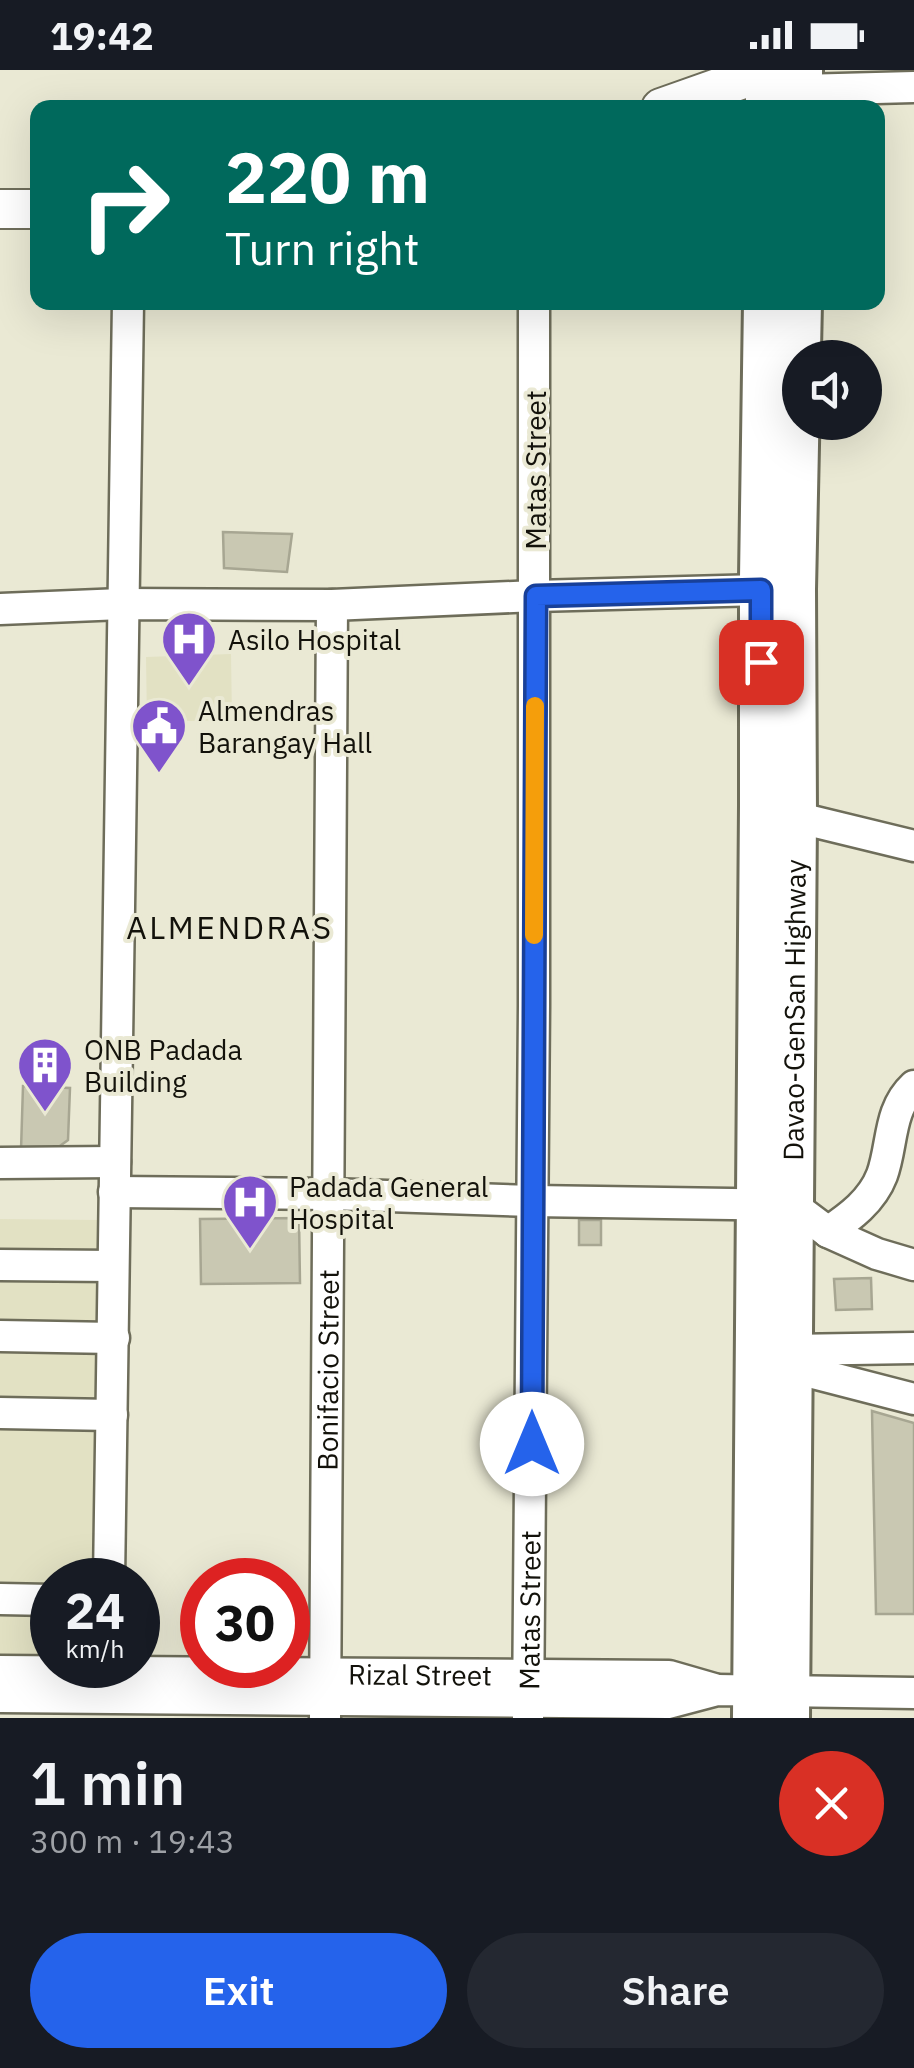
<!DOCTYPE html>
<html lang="en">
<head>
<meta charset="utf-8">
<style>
  :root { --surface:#171b24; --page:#242831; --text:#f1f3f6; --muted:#9ea1a6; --accent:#2563eb }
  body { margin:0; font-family:"IBM Plex Sans",sans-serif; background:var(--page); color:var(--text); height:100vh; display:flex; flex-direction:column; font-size:38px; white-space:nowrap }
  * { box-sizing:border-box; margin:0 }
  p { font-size:32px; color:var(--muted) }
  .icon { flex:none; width:55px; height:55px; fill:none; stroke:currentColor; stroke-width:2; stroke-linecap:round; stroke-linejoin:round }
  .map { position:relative; height:1648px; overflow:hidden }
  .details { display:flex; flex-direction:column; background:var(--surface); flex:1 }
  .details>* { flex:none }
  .hud { position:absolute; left:30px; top:30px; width:855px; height:210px; border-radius:20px; box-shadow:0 10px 40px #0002; background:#00695c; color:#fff; overflow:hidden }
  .tools { position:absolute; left:782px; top:270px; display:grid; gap:20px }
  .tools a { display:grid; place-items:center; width:100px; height:100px; border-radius:50%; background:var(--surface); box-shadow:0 10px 40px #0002; font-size:50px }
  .speed { position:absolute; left:30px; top:1488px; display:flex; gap:20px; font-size:50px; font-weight:700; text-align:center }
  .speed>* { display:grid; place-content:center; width:130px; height:130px; border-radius:50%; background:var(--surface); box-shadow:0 10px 40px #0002; line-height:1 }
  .speed small { font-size:25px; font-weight:400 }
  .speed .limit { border:15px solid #d22; background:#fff; color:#111 }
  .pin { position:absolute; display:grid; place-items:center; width:85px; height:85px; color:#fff; margin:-42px; border-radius:20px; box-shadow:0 5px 15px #0006 }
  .me { position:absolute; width:110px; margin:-55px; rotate:0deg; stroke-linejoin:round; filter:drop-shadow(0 0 8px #0008) }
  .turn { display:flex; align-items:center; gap:35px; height:210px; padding:0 30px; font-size:45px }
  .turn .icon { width:130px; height:130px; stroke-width:2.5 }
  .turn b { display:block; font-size:70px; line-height:85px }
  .round { display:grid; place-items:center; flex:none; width:105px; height:105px; border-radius:52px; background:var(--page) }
  .summary { display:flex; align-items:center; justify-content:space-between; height:170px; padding:0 30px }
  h1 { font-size:60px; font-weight:600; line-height:75px }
  .action { display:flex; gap:20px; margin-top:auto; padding:20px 30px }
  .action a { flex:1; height:115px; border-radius:60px; background:var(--accent); color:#fff; font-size:40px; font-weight:600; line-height:115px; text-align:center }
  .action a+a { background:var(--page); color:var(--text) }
  .status { display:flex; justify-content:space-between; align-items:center; height:70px; padding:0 50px; background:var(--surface); direction:ltr }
  .status svg { height:28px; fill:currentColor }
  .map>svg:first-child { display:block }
  .built { fill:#e2e1c3 }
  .building { fill:#c9c8b2; stroke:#a7a692; stroke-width:2.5 }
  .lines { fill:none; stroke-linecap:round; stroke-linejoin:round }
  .minor-casing { stroke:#6e6d5a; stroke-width:35 }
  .major-casing { stroke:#6e6d5a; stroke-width:42 }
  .highway-casing { stroke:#6e6d5a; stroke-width:48 }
  .minor { stroke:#fff; stroke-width:30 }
  .major { stroke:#fff; stroke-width:38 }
  .highway { stroke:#fff; stroke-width:42 }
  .route-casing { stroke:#184099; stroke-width:25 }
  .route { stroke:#2563eb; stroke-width:18 }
  .slow { stroke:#f59e0b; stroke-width:18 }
  .labels { text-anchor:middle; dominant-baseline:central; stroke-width:8; stroke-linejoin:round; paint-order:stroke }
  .street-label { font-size:28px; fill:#13120b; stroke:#eae9d4 }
  .poi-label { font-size:28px; fill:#13120b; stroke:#eae9d4; text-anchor:start }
  .quarter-label { font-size:32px; letter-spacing:2.5px; fill:#13120b; stroke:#eae9d4 }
</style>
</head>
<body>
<div class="status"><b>19:42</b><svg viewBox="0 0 49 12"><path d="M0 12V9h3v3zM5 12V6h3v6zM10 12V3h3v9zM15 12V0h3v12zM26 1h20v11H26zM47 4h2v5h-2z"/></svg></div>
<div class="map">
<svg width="914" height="1648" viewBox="0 0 914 1648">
  <rect width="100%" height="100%" fill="#eae9d4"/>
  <path class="built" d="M231 584 232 650 147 652 146 587Z
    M0 1149 99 1150 95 1510H52V1587H0Z"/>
  <path class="building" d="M223 462 292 464 287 502 224 498Z
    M23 1016 70 1018 68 1070 53 1081 21 1080Z
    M299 1148 300 1213 201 1214 200 1149Z
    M579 1150H601V1175H579Z
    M871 1208 872 1239 836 1240 834 1209Z
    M872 1341 914 1353V1544H876Z"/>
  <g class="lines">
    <g class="minor-casing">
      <g id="minor">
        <path d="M801 20 914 17"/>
        <path d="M0 539 122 534 332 535 535 526 761 520"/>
        <path d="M795 747 914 776"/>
        <path d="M0 1093 115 1092"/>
        <path d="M114 1122 330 1124 533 1131 792 1135 828 1162 877 1184 914 1195"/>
        <path d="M828 1162C850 1147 872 1131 882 1105 893 1075 888 1040 914 1016"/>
        <path d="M0 1195 113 1196"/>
        <path d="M0 1266 114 1268"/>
        <path d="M790 1280 914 1278"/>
        <path d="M790 1297 914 1329"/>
        <path d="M0 1343 112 1345"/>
        <path d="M109 1510C118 1084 119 658 128 232"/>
        <path d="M0 1529 52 1530"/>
        <path id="s1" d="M0 1601 669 1606 714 1619"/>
        <path d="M0 1627 668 1633 717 1620 914 1623"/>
        <path id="s2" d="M325 1648 332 535"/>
        <path id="s3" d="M528 1648 534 936V232"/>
      </g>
    </g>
    <g class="major-casing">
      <path id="major" d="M661 38 743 9 794 2
        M0 139H38"/>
    </g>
    <g class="highway-casing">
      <g id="highway">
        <path d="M767 38V0"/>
        <path d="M801 38V0"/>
        <path d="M754 1648 761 736V508L765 232"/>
        <path id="s4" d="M788 1648 795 747 794 519 800 232"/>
      </g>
    </g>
    <use href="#minor" class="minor"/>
    <use href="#major" class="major"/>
    <use href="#highway" class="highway"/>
  </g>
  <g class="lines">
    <g class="route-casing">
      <path id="route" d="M532 1374 536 526 761 520V592"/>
    </g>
    <use href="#route" class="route"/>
    <path class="slow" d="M534 865 535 636"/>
  </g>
  <defs>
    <g id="hospital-pin" transform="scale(2.875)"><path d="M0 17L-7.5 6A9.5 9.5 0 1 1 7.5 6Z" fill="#7f53cc" stroke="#eae9d4"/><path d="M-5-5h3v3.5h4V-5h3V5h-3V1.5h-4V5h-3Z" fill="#fff"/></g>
    <g id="civic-pin" transform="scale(2.875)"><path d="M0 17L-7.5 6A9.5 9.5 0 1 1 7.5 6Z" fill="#7f53cc" stroke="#eae9d4"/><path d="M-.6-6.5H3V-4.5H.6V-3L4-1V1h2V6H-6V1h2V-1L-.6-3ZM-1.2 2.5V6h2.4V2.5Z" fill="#fff"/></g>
    <g id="building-pin" transform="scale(2.875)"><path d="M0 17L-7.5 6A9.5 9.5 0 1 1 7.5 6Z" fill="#7f53cc" stroke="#eae9d4"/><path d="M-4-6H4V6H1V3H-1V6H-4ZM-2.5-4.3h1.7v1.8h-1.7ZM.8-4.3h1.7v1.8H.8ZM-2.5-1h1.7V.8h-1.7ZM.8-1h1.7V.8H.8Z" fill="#fff"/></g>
  </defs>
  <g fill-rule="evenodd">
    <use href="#hospital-pin" x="189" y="569"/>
    <use href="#civic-pin" x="159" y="656"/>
    <use href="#building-pin" x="45" y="995"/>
    <use href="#hospital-pin" x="250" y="1132"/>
  </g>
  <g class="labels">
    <g class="street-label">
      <text transform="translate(535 400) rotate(-90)">Matas Street</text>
      <text stroke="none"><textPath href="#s4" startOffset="708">Davao-GenSan Highway</textPath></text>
      <text stroke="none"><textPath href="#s2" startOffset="348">Bonifacio Street</textPath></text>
      <text stroke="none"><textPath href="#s3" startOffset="108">Matas Street</textPath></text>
      <text stroke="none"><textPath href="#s1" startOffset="420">Rizal Street</textPath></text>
    </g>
    <g class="poi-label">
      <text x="228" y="569">Asilo Hospital</text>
      <text x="198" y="640">Almendras<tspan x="198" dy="32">Barangay Hall</tspan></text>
      <text x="84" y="979">ONB Padada<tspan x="84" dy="32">Building</tspan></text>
      <text x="289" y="1116">Padada General<tspan x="289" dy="32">Hospital</tspan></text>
    </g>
    <g class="quarter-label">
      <text x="230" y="857">ALMENDRAS</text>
    </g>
  </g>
</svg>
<div class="tools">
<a><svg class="icon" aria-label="sound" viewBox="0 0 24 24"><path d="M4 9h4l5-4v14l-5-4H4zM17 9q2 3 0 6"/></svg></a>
</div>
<div class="speed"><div>24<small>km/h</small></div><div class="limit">30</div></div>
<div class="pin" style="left:761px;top:592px;background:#d93025"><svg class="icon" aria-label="arrive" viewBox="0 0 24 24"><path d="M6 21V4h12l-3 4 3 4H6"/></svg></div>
<svg class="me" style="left:532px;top:1374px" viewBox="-20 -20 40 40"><circle r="19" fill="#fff"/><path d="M0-13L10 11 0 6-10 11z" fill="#2563eb"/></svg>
<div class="hud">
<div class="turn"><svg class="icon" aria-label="right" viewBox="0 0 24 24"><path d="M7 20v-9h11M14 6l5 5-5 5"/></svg><div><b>220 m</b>Turn right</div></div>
</div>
</div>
<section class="details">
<div class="summary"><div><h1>1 min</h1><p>300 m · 19:43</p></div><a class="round" style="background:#d93025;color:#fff"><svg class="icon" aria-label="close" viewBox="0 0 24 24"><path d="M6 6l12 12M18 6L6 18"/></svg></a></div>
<div class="action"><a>Exit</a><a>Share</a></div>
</section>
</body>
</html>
